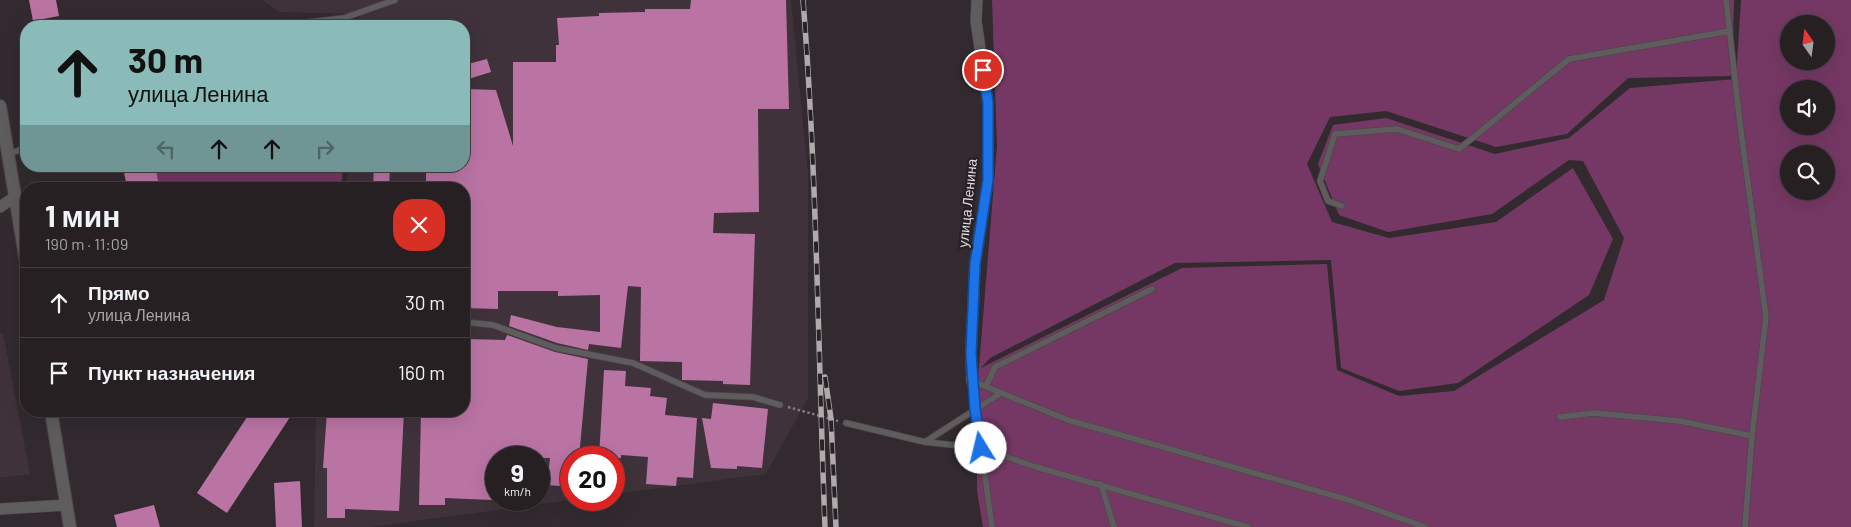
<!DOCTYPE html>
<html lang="ru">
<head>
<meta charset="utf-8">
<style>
  :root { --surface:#262023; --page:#2e282b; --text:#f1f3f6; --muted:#a4a3a6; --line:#423e41 }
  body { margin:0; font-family:Barlow,sans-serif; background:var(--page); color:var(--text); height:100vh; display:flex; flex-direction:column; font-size:19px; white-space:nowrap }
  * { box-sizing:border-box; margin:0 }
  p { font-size:16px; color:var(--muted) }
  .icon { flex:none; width:28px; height:28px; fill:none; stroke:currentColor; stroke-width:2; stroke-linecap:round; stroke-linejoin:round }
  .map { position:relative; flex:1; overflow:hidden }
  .details { position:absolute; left:20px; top:182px; width:450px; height:235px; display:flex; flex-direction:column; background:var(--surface); border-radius:20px; box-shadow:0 5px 20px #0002,0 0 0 1px var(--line) }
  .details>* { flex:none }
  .hud { position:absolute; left:20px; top:20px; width:450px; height:152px; border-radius:20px; box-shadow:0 5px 20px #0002,0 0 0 1px var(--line); background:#8bbbb9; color:#111; overflow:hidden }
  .needle { width:32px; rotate:346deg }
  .tools { position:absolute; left:1780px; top:15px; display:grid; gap:10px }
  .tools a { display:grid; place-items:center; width:55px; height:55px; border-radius:50%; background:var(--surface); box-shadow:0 5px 20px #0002,0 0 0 1px var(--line); font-size:25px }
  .speed { position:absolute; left:485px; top:446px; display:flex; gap:10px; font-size:25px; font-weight:700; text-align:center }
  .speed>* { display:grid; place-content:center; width:65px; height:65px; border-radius:50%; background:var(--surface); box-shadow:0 5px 20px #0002,0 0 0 1px var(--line); line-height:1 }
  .speed small { font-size:12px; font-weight:400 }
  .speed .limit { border:8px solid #d22; background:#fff; color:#111 }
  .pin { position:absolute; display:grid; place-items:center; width:42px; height:42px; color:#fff; margin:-21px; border:2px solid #fff; border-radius:50%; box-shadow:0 1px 5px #0007 }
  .me { position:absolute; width:55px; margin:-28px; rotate:351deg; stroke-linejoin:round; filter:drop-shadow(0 0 4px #0008) }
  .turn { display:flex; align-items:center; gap:18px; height:105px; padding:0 25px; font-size:22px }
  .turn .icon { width:65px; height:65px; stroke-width:2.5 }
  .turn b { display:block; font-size:35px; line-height:42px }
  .lanes { display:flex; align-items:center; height:48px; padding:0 25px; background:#0003; justify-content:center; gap:25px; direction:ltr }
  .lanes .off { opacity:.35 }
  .round { display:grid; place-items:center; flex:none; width:52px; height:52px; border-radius:20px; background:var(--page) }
  .head { display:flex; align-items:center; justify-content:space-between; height:85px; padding:0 25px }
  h1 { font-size:30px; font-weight:700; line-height:38px }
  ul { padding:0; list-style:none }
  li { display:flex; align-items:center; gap:15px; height:70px; padding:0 25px; border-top:1px solid var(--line) }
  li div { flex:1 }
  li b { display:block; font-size:19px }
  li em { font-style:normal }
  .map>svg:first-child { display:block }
  .built { fill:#3f323b; fill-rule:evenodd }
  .green { fill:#753864; fill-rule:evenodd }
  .building { fill:#ba74a4 }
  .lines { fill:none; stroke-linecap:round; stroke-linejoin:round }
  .service-casing { stroke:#4e464b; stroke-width:7 }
  .minor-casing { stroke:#4e464b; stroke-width:12 }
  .tertiary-casing { stroke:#4e464b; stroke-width:14 }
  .path { stroke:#837c81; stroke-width:2.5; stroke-dasharray:2.5 2.5; stroke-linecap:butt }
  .service { stroke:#5f5c5e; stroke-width:5.5 }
  .minor { stroke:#5f5c5e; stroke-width:11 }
  .tertiary { stroke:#5f5c5e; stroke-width:12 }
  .rail-casing { stroke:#b0aaad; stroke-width:5.5 }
  .rail { stroke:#282125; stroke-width:4; stroke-dasharray:11; stroke-linecap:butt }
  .route-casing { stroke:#114b97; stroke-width:12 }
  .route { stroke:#1a73e8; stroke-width:9 }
  .labels { text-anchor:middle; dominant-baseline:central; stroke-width:5; stroke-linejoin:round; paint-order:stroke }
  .street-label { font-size:14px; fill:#dfdadd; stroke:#282125 }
</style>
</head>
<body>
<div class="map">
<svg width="1851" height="527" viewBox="0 0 1851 527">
  <rect width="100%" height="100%" fill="#322a2f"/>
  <path class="built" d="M262 0H791L808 173V398L766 474 614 494V458H571V500L370 527H314L316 411H464V189H346L348 166H464V26H359L360 14 279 12ZM496 458H539V500H496Z
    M0 333H3L30 474 0 478Z"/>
  <path class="green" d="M992 0H1734L1732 76 1628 78 1567 134 1496 147 1386 111 1330 117 1307 164 1332 222 1389 238 1496 222 1573 168 1613 239 1589 295 1458 383 1399 391 1341 368 1331 260 1175 263 990 358 981 368 1182 268 1327 264 1337 370 1399 396 1454 391 1604 300 1624 238 1583 161 1569 160 1492 214 1388 232 1339 215 1318 164 1333 125 1386 118 1495 154 1569 138 1630 88 1736 79 1741 0H1851V527H983L977 491V391L997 146ZM1789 24H1826V61H1789ZM1789 89H1826V126H1789ZM1789 154H1826V191H1789Z
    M155 166H343L341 189H160Z"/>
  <path class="building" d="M29 0H56L59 16 33 21Z
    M691 0H786L789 109H758L759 212 714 213 713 233 755 234 750 385 723 384V381L682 380V362L640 361 641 287 628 286 621 348 589 344 588 350 557 343 509 326 511 315 557 327 600 332V295L558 296V291H498V309L464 308 466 189H426V166H466L467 89 496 90 513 146V62H556V45H559L557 18 599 16V13L645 12V9H690Z
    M487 59 491 72 465 80 464 65Z
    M123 166H155L160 189H127Z
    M374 166H390L389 189H373Z
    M507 335 555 352 588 359 579 458H571V487L547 485 550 458H494L492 500 445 498V505H419L421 411H465L467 339 505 340Z
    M604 370 626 371 625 386 651 388 650 396 667 398 665 415 697 418 693 478 677 477 676 486 646 484 648 457 621 455V458H599Z
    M713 403 768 409 762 468 737 466V469L711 468 702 418 711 419Z
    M251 411H294L227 513 197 493Z
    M327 411H404L399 511 345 509V518H327V468H323Z
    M300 481 302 527H276L274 483Z
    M154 505 160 527H117L114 515Z"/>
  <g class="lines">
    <g class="service-casing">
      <path id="service" d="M1726 0 1740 124 1766 317 1752 436 1745 527
        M278 26 344 18 395 0
        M8 154 26 148
        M1342 206 1328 201 1320 181 1335 134 1397 129 1459 149 1569 59 1730 31
        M464 322 493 325 556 348 633 363 705 395 753 397 780 405
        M986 386 995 367 1152 289
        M1560 417 1594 413 1680 421 1752 436
        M846 423 925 442 981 448 1036 467 1248 527
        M925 442 1001 393
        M1101 484 1114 527
        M992 527 972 381 1068 420 1349 500 1425 527"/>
    </g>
    <g class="minor-casing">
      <path id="minor" d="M0 207 15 197
        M972 381 971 354 975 264 988 180V103L976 21 977 0
        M0 509 67 505"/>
    </g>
    <g class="tertiary-casing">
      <path id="tertiary" d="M0 106 26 262
        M51 411 70 527"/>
    </g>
    <path class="path" d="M788 407 838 421"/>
    <use href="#service" class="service"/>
    <use href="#minor" class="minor"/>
    <use href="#tertiary" class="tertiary"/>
    <g class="rail-casing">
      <path id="rail" d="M803 0C817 175 818 351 825 527
        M825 377 831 419 836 527"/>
    </g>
    <use href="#rail" class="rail"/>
  </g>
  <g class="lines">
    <g class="route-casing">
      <path id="route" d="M981 448 975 409 971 354 975 264 988 180V103L983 70"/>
    </g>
    <use href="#route" class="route"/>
  </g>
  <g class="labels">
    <g class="street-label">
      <text transform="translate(967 203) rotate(-84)">улица Ленина</text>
    </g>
  </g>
</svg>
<div class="tools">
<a><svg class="needle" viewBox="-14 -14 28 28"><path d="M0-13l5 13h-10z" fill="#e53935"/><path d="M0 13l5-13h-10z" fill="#a4a3a6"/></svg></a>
<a><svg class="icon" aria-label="sound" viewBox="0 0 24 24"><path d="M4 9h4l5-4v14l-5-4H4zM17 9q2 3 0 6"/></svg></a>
<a><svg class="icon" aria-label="search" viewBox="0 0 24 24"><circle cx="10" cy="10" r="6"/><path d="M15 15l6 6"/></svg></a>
</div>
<div class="speed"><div>9<small>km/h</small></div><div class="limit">20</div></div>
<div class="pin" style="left:983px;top:70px;background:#d93025"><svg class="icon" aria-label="arrive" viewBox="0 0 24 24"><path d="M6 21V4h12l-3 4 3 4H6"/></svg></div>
<svg class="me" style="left:981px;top:448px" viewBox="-20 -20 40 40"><circle r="19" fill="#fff"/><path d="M0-13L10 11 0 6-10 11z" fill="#1a73e8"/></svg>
<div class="hud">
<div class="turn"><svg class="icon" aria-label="ahead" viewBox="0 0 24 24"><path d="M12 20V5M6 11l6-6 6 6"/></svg><div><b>30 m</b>улица Ленина</div></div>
<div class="lanes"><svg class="icon off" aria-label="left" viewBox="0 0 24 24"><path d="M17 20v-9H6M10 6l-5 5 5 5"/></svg><svg class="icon" aria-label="ahead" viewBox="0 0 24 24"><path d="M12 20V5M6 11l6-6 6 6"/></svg><svg class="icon" aria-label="ahead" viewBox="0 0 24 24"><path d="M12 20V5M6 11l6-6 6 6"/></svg><svg class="icon off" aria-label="right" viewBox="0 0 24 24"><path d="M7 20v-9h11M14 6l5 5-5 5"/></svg></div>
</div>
<section class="details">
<div class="head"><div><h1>1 мин</h1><p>190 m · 11:09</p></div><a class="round" style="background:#d93025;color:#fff"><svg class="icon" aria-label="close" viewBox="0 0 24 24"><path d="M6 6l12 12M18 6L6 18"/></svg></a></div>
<ul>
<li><svg class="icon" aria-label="ahead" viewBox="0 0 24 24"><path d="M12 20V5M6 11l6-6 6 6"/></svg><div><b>Прямо</b><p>улица Ленина</p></div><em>30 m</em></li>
<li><svg class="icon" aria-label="arrive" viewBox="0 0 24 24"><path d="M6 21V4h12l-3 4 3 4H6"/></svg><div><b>Пункт назначения</b></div><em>160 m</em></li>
</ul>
</section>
</div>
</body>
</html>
